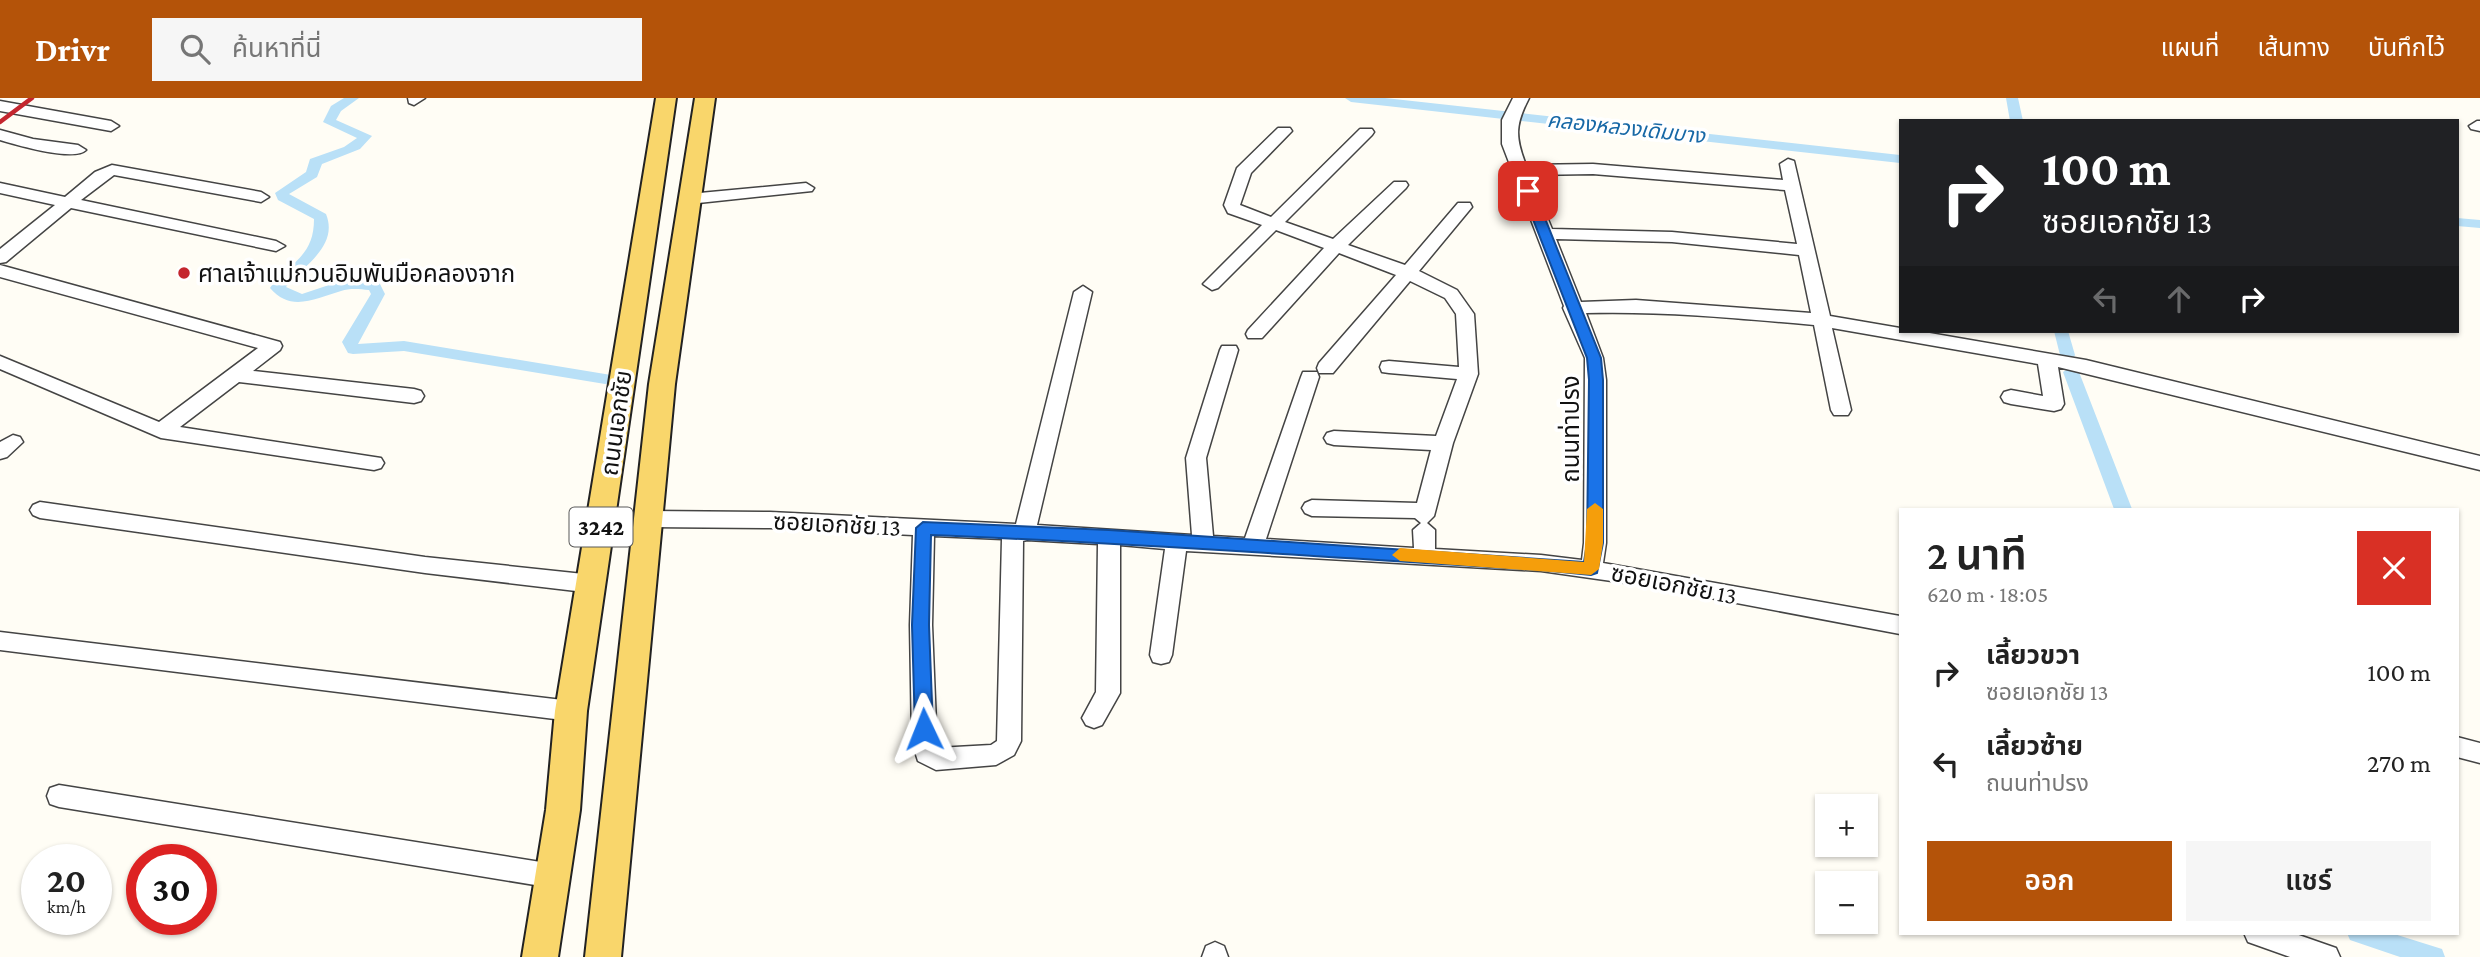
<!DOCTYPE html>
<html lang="th">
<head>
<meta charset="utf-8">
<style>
  :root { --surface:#fff; --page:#f6f6f6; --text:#222; --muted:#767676; --accent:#b45309 }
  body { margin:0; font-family:"Crimson Pro","Noto Sans Thai",serif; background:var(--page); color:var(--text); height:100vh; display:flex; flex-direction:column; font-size:26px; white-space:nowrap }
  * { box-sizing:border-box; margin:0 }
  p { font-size:23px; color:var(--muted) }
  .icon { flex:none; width:38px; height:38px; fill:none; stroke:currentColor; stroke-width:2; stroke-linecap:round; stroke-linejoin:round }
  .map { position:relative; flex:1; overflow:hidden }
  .sheet { position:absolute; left:1899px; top:410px; width:560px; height:427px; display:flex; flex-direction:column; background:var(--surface); border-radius:0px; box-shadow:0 2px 5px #0004 }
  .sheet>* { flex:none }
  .top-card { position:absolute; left:1899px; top:21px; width:560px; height:214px; border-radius:0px; box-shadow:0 2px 5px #0004; background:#202124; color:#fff; overflow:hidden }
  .tools { position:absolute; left:1815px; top:696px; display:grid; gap:14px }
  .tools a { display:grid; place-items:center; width:63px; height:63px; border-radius:0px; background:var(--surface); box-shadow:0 2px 5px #0004; font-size:35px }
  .speed { position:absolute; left:21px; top:746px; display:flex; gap:14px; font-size:35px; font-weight:700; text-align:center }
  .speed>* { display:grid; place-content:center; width:91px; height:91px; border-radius:50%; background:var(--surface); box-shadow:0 2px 5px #0004; line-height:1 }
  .speed small { font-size:18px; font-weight:400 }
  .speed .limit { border:10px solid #d22; background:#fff; color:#111 }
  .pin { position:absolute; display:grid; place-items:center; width:60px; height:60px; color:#fff; margin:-30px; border-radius:14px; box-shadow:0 4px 10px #0006 }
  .me { position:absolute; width:77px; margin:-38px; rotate:358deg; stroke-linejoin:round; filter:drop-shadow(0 0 5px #0008) }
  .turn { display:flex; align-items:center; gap:24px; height:147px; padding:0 28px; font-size:32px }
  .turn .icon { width:91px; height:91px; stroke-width:2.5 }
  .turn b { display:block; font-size:49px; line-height:60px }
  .lanes { display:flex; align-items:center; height:66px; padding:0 28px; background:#0003; justify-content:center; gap:35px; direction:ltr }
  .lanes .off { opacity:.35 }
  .round { display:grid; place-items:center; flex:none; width:74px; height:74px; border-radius:0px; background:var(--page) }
  .headline { display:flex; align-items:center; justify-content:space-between; height:119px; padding:0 28px }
  h1 { font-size:42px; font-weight:600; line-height:52px }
  .cta { display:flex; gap:14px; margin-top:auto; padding:14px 28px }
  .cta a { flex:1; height:80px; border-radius:0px; background:var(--accent); color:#fff; font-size:28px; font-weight:600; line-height:80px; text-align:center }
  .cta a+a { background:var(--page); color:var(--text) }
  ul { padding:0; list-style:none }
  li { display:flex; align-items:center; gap:21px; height:91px; padding:0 28px }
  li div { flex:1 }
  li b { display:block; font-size:26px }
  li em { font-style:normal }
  header { display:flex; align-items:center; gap:42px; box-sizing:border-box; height:98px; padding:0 35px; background:var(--accent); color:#fff }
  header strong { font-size:33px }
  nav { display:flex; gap:38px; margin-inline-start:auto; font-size:24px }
  .search { width:490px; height:63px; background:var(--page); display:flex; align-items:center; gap:18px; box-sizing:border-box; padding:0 24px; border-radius:0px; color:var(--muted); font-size:26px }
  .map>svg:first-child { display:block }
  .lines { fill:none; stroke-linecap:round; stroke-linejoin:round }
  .canal { fill:#b9e0f7; fill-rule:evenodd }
  .minor-casing { stroke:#444; stroke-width:3 }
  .major-casing { stroke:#222; stroke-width:4 }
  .minor { fill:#fff; fill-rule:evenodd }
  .major { fill:#f9d66b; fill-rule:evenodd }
  .rail { stroke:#c4262e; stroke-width:4.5 }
  .route { fill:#1a73e8; stroke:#114b97; stroke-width:2 }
  .slow { fill:#f59e0b }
  .poi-dot { fill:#c4262e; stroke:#fff; stroke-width:2.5 }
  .labels { text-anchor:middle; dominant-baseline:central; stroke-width:7; stroke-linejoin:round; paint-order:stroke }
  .far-water-label { font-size:21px; font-style:italic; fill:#1768a6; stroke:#fff }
  .shield { fill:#fff; stroke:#585858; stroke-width:2 }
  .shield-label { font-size:23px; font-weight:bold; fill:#111 }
  .poi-label { font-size:24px; fill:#111; stroke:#fff; text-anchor:start }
  .street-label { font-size:24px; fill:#111; stroke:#fff }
</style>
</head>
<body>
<header>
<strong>Drivr</strong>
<div class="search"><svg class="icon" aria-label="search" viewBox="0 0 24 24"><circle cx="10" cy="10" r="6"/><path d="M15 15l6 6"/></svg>ค้นหาที่นี่</div>
<nav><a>แผนที่</a><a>เส้นทาง</a><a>บันทึกไว้</a></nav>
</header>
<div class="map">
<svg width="2480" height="859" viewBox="0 0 2480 859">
  <rect width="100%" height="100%" fill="#fffdf5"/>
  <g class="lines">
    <path class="canal" d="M344 0H359L341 13 336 22 372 38 360 51 322 66 317 79 289 96 326 116C339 148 303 168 286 189L302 196 344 182 379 184 385 196 358 246 404 243 605 276 611 277 613 281 611 285 605 286 404 253 353 256 348 255 342 244 371 196 369 192C359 191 350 190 341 193 316 200 291 215 270 190L272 187C293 163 314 157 314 121L278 102 275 95 306 74 310 61 344 49 357 40 323 24 331 8Z
      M1345 0H1385L1900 57V65L1351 4Z
      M2006 0H2018L2023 23H2010Z
      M2457 120 2480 122V130L2457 128Z
      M2054 233H2068L2075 257 2073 261H2061Z
      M2071 269 2079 274 2132 411H2114L2063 274Z
      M2347 835H2391L2442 851 2445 859H2400L2350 842Z"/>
    <g class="minor-casing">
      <path id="minor" d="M408 0H425L414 7 409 5Z
        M1513 0H1529C1515 27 1515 39 1526 67L1593 66 1783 82 1780 66 1788 61 1794 63 1830 218 1900 230V233H1918L2086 262 2480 358V372L2058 269 2064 306 2061 311 2054 313 2011 306 2004 304 2001 299 2004 294 2011 292 2043 298 2038 266 1832 230 1851 312 1848 317H1834L1831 312 1814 227C1737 220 1662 213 1586 215L1603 260 1606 282V445L1603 465 1900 518V536L1647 488 1541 473 1186 453 1172 557 1169 564 1161 566 1153 564 1150 557 1165 451 1120 447V595L1102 627 1094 630 1086 627 1082 620 1096 594 1098 446 1027 442 1023 443 1021 643 1014 657 996 667 936 672 918 663 912 644 910 527 913 437 770 430 649 429 642 427 639 421 642 415 649 413 770 414 1016 426 1074 194 1083 188 1092 194 1037 427 1192 437 1186 360 1220 252 1222 248H1236L1238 252 1206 360 1213 438 1245 440 1301 279 1303 274H1317L1319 279 1266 441 1414 450 1413 432 1421 425 1415 420 1312 418 1305 415 1302 410 1305 405 1312 402 1417 405 1431 352 1334 347 1327 345 1324 340 1327 335 1334 333 1436 338 1457 281 1389 275 1382 274 1380 269 1382 264 1389 263 1459 269 1456 216 1445 200 1410 183 1333 275H1319L1317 270 1319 265 1396 177 1339 155 1262 240H1248L1246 236 1248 232 1324 150 1276 132 1218 190 1212 192 1203 186 1262 127 1228 115 1224 107 1237 70 1278 30H1290L1292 33 1251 75 1240 107 1271 119 1360 31H1372L1374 34 1372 37 1285 124 1333 141 1394 84H1406L1408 87 1406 90 1348 147 1405 167 1458 105H1470L1472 109 1419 173 1457 192 1474 216 1478 276 1453 345 1434 418 1427 425 1435 432V451L1541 457 1582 462 1584 445 1585 260 1563 210 1564 208 1502 46V22ZM1593 76 1785 92 1797 146 1672 134 1552 131 1530 77ZM1556 141 1672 144 1799 157 1811 215 1636 202 1581 204ZM934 438 1002 441 997 643 991 647 937 650 932 527Z
        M0 3 111 23 119 28 111 33 0 13Z
        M2477 23H2480V33L2471 31 2469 28Z
        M0 32 33 41 78 47 86 52C74 64 17 47 0 42Z
        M112 67 261 94 269 99 261 104 114 77 81 102 276 143 285 148 276 153 71 110 6 164 0 165V151L55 107 0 95V85L65 99 95 74Z
        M806 85 814 90 812 93 689 106 681 101 689 96Z
        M0 167 280 244 282 248 280 252 253 273 414 291 421 293 424 298 421 303 414 305 239 284 180 329 381 360 384 365 381 370 374 372 161 340 0 271V258L159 324 258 250 0 179Z
        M13 337 20 339 23 344 7 359 0 361V344Z
        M40 404 425 459 593 477 601 480 604 486 601 492 593 495 425 475 40 420 33 417 30 412 33 407Z
        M0 534 571 603 579 606 583 613 579 620 571 623 0 552Z
        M2457 639 2480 645V665L2457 659Z
        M59 687 553 766 562 770 566 778 562 786 553 790 59 709 50 706 47 698 50 690Z
        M2244 835H2293L2336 850 2340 859H2290L2248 844Z
        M1215 844 1224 848 1228 859H1202L1206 848Z"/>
    </g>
    <g class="major-casing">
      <path id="major" d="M656 0H676L587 613 580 712 558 859H522L546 712 555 613Z
        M695 0H715L675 286 621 859H585L649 286Z"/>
    </g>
    <use href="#minor" class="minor"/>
    <use href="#major" class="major"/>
    <path class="rail" d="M0 24 32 0"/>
  </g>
  <path class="route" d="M1528 90 1534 93 1601 260 1603 282V445L1597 475 1591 477 1541 472C1338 460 1135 445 931 437L929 527 933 631 931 636 924 639 918 636 915 631 912 527 916 430 923 424 1109 432 1584 464 1587 445 1589 282 1587 260 1522 93Z"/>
  <path class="slow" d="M1595 405 1603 411V445L1599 471 1591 477 1400 463 1392 457 1400 450 1584 464 1587 411Z"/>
  <circle class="poi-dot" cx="184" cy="175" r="7"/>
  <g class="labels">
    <g class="far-water-label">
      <text transform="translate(1626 30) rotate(6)">คลองหลวงเดิมบาง</text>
    </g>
    <rect class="shield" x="569.5" y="409.5" width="63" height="39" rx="5"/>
    <g class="shield-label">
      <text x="601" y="429">3242</text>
    </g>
    <g class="poi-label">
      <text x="198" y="175">ศาลเจ้าแม่กวนอิมพันมือคลองจาก</text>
    </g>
    <g class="street-label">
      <text transform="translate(616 325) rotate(-82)">ถนนเอกชัย</text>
      <text transform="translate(1570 331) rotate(-90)">ถนนท่าปรง</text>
      <text transform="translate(837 426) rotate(3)">ซอยเอกชัย 13</text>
      <text transform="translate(1674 486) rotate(11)">ซอยเอกชัย 13</text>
    </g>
  </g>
</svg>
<div class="tools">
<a>+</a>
<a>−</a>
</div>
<div class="speed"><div>20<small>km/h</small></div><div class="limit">30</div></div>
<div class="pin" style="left:1528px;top:93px;background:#d93025"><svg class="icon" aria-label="arrive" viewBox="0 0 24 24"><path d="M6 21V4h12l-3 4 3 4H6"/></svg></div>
<svg class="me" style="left:924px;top:631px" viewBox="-20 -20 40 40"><path d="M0-17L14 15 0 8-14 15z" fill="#1a73e8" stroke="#fff" stroke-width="4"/></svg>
<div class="top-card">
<div class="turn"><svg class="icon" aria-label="right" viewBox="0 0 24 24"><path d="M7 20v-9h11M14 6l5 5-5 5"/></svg><div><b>100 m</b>ซอยเอกชัย 13</div></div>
<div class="lanes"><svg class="icon off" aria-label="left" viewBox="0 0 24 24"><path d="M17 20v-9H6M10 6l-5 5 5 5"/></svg><svg class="icon off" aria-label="ahead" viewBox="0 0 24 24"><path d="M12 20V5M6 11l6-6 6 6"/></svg><svg class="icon" aria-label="right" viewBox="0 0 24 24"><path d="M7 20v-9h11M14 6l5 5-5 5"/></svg></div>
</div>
<section class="sheet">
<div class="headline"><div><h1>2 นาที</h1><p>620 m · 18:05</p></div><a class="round" style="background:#d93025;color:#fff"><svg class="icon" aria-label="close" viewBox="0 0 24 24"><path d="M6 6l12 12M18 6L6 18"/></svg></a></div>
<ul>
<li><svg class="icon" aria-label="right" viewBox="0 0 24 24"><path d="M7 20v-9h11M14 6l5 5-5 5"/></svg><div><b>เลี้ยวขวา</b><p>ซอยเอกชัย 13</p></div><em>100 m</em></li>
<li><svg class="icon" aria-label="left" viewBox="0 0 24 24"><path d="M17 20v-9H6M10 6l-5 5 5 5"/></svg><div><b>เลี้ยวซ้าย</b><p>ถนนท่าปรง</p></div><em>270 m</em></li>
</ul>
<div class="cta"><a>ออก</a><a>แชร์</a></div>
</section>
</div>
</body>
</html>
